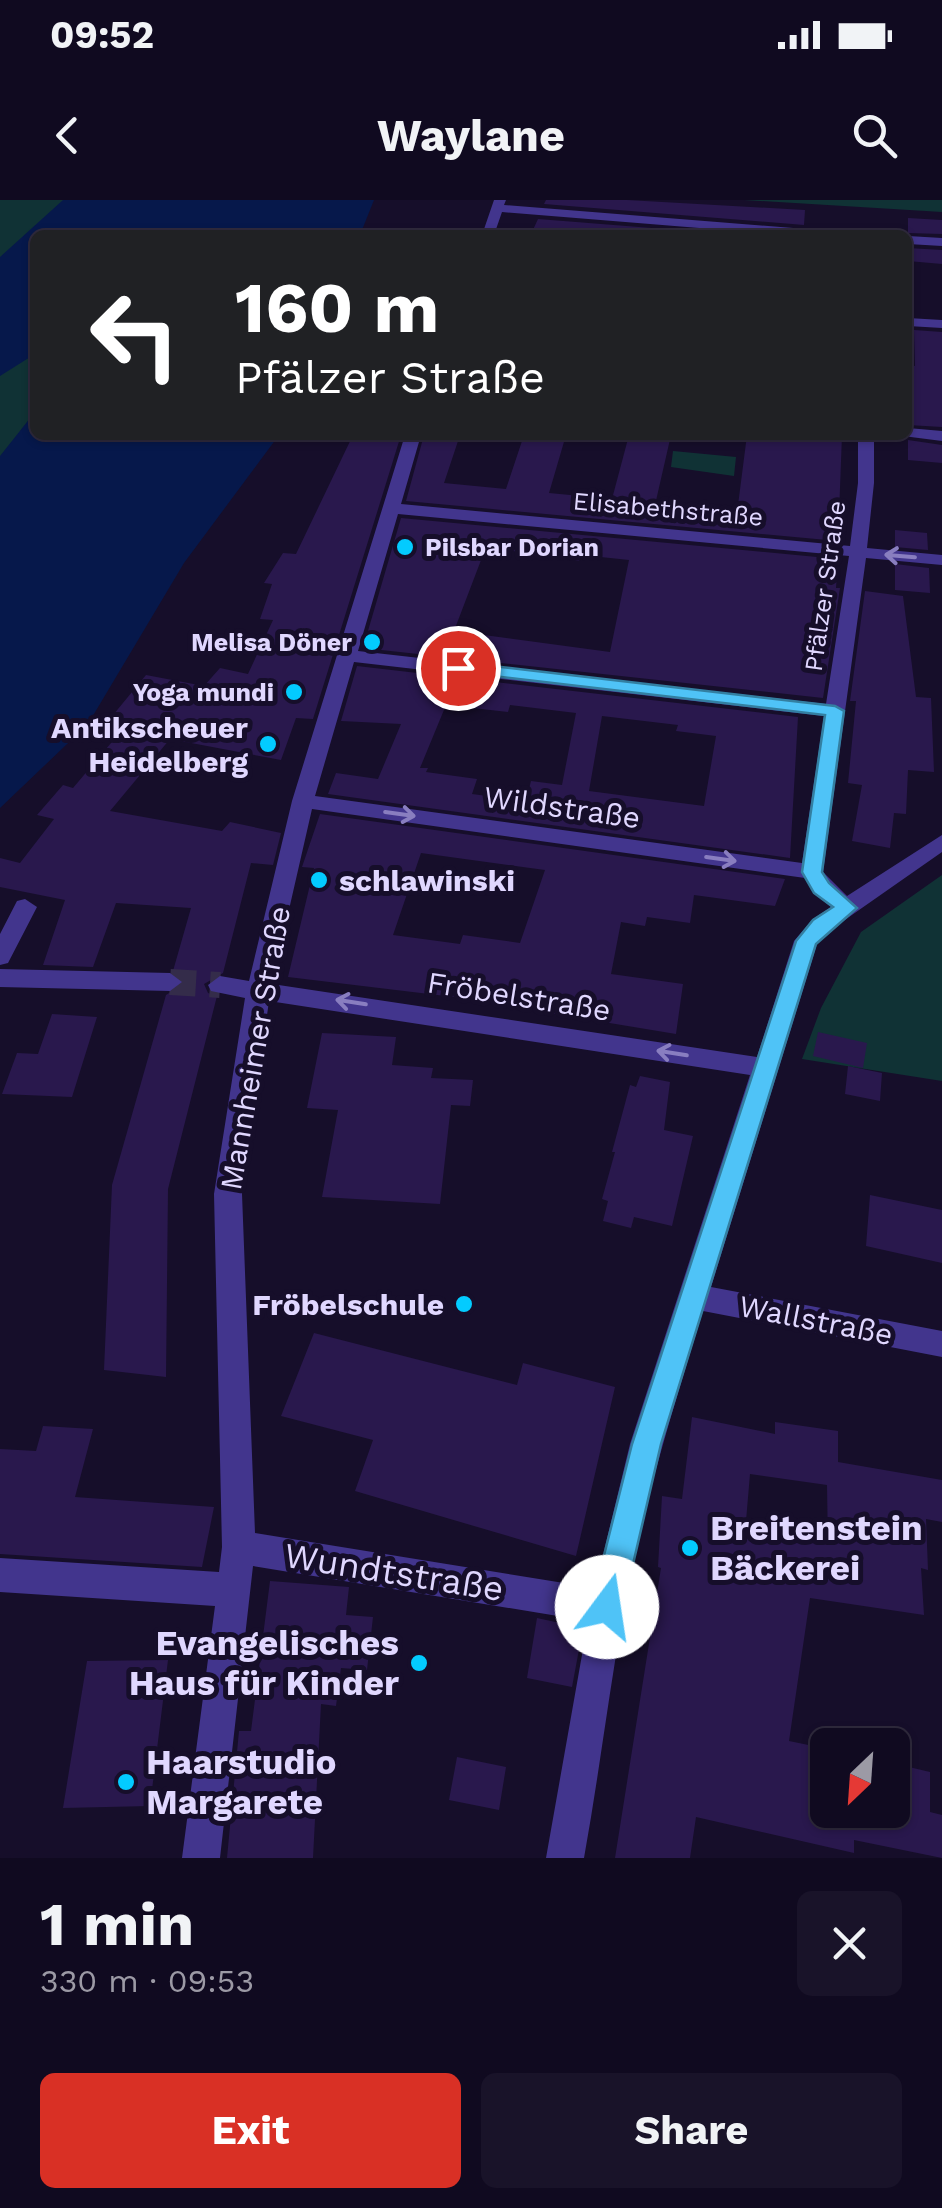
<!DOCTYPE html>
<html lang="en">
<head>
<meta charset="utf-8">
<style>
  :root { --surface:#100a20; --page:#191329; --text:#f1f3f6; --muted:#9c9aa5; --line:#302b3e; --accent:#d93025 }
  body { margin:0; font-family:"Work Sans",sans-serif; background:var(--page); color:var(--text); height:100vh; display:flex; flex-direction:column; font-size:38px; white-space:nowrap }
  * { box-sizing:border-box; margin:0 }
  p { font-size:32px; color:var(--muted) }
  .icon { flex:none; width:55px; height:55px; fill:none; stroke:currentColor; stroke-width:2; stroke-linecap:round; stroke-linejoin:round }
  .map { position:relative; height:1658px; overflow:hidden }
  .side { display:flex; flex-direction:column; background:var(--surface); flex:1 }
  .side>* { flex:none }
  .banner { position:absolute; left:30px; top:30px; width:882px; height:210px; border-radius:15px; box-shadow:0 2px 8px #0004,0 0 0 2px var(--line); background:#202124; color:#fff; overflow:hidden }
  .needle { width:65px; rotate:205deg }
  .buttons { position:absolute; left:810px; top:1528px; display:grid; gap:20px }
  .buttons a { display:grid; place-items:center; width:100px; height:100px; border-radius:15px; background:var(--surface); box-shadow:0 2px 8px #0004,0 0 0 2px var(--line); font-size:50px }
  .pin { position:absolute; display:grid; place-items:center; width:85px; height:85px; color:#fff; margin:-42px; border:5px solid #fff; border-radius:50%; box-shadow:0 2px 10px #0007 }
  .me { position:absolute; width:110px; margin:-55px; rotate:14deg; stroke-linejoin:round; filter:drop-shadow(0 0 8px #0008) }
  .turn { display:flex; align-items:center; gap:35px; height:210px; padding:0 40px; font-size:45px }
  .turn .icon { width:130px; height:130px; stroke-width:2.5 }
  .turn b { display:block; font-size:70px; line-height:85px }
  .round { display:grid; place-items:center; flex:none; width:105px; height:105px; border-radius:15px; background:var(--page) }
  .overview { display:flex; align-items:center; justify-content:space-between; height:170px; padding:0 40px }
  h1 { font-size:60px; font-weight:700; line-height:75px }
  .action { display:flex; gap:20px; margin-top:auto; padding:20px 40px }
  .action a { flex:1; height:115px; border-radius:15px; background:var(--accent); color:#fff; font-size:40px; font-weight:700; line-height:115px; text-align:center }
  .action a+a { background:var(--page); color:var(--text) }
  .status { display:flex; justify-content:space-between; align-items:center; height:70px; padding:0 50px; background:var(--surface); direction:ltr }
  .status svg { height:28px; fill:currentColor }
  header { display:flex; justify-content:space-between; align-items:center; height:130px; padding:0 40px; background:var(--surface); font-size:45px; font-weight:700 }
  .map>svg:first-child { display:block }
  .green { fill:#103235 }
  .water { fill:#06184b }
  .building { fill:#29184d; fill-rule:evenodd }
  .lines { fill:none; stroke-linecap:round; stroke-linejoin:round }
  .minor-tunnel { stroke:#342c4a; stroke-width:26; stroke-dasharray:26 14; stroke-linecap:butt }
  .minor { fill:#42358d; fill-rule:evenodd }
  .oneway { stroke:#897ec0 }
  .route { fill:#4fc3f7; stroke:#337fa1; stroke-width:2.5 }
  .poi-dot { fill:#03cbff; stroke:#160e2a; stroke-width:4 }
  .labels { text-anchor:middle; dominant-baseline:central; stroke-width:10; stroke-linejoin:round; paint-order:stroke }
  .far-street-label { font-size:25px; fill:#e0d7ff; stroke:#160e2a }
  .far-poi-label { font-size:25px; font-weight:bold; fill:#e0d7ff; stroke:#160e2a; text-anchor:end }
  .poi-label { font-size:30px; font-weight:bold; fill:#e0d7ff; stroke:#160e2a; text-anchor:end }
  .street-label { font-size:30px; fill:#e0d7ff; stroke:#160e2a }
  .near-poi-label { font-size:35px; font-weight:bold; fill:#e0d7ff; stroke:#160e2a; text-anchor:start }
  .near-street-label { font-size:35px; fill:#e0d7ff; stroke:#160e2a }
</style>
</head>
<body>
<div class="status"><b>09:52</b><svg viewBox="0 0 49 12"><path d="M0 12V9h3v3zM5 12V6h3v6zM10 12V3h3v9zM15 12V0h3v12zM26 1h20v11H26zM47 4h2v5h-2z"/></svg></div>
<header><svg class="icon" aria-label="back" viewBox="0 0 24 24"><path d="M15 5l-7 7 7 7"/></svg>Waylane<svg class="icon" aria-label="search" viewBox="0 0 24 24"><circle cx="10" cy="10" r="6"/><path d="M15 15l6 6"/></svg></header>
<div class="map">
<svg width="942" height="1658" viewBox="0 0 942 1658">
  <rect width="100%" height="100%" fill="#160e2a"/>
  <path class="green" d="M0 0H188L35 35V212L0 258Z
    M744 0H942V12Z
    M673 251 736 257 734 276 671 267Z
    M942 675V881L802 859 821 808 861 732Z"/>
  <path class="water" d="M63 0H374L360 35H35V154L0 176V57Z
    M35 212V235H279L184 363 88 524 0 608V256Z"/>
  <path class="building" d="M546 0H627L805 10 804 25 544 4Z
    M908 18 942 20V34L908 33Z
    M538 19 740 35 532 32Z
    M908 48 942 50V64L908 61Z
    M914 130 942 132V227L908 225V165L915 166Z
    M353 235H401L313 519 296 518 281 560 170 539 110 611 222 631 230 622 281 633 273 665 251 663 223 773 204 784 208 793 217 796 168 989 166 1177 104 1170 112 985 166 795 186 782 173 771 191 708 116 703 93 767 43 765 65 700 0 687V658L20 663 54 619 37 615 63 585 73 588 122 530 104 526 146 475 204 486 220 468 248 474 273 420 260 419 272 384 264 383 283 353 296 354Z
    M424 235H460L444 283 506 289 524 235H566L549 293 612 299 629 235H671L655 305 737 313 747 235H842L838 341 406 301Z
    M908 240 942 245V263L908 260Z
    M401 318 838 359 836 388H840L823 498 363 448ZM486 347 579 361 582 355 629 360 610 452 454 431Z
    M895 330 927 333 928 350 895 347Z
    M895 364 929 368 930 393 895 390Z
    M865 391 903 396 916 497 931 498 934 572 908 570 906 614 894 613 890 648 852 641 862 585 848 583 856 501H850Z
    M357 466 798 517 790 658 328 594 336 573 378 579 401 524 341 521ZM446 505 508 512 510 505 576 513 562 585 531 581 526 601 472 594 477 579 426 572 428 568H420ZM602 516 678 525 676 531 716 536 704 606 589 591Z
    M320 614 785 679 775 706 694 695 690 723 647 717 645 726 621 722 611 774 683 784 676 834 519 808 520 805 288 777 314 668 302 667ZM421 653 545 670 520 743 463 735 460 744 393 735Z
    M52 814 97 817 72 897 2 894 17 853 38 854Z
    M818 832 867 843 863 868 813 856Z
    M322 833 396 837 392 865 433 868 431 878 473 880 470 906 451 905 440 1004 322 997 338 910 307 908Z
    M848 866 882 873 880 901 845 894Z
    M640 876 670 882 664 930 693 936 672 1026 634 1017 631 1028 603 1021 608 1001 602 999 615 952H612L630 885 636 887Z
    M870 995 942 1010V1063L866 1046Z
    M314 1133 517 1185 523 1163 615 1187 576 1356 355 1291 373 1240 281 1216Z
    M692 1217 775 1234V1222L838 1231V1262L942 1280V1322L926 1319 928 1370 921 1368 924 1415 810 1398 789 1541 828 1549V1610H892V1563L930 1572V1612L942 1615V1658L854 1640V1653L696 1617 690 1658H615L661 1368 658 1367 662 1296 682 1299ZM750 1274 827 1285 828 1345 745 1333Z
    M43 1226 93 1229 75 1297 214 1307 202 1367 0 1354V1249L36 1251Z
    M270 1381 349 1387 346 1415 373 1417 367 1470 341 1468 336 1506 321 1504 313 1658H227L239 1531H251Z
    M537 1418 583 1428 572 1487 527 1478Z
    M168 1460 150 1606 63 1608 87 1461Z
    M457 1557 506 1567 499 1610 449 1600Z"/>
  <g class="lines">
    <path class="minor-tunnel" d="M170 782 220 785"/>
    <path class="minor" d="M494 0H506L504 5 831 31 837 35H786L502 12 494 35H482Z
      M908 36 942 38V46L908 44Z
      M908 118 942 120V128L908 126Z
      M908 228 942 231V241L903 236 908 235Z
      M405 235H421L401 304 850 346 858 283V235H874V283L867 348 942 355V365L866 358 823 672 847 696 942 635V652L829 731 817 744 711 1087 942 1131V1157L703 1111C673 1209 642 1307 624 1408 609 1491 599 1575 584 1658H546L588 1421 253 1366 220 1658H182L215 1406 0 1392V1358L219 1372 222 1347 214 994 245 798 211 791 208 785 220 776 249 781 292 601ZM398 314 849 356 826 504 358 451ZM354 462 824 516 802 663 315 596ZM312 609 805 678 814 693 831 707 813 719 794 741 757 857 272 784ZM269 801 750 875 630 1244 595 1388 255 1333 242 994Z
      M25 699 37 707 8 763 0 765V734L17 701Z
      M0 769 170 773 182 782 170 791 0 787Z"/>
  </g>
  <defs><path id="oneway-shaft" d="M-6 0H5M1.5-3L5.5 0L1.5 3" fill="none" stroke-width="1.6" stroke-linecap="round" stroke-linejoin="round" transform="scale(2.5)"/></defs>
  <g class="oneway">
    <use href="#oneway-shaft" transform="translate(900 356) rotate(-175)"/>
    <use href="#oneway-shaft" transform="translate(400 614) rotate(8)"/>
    <use href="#oneway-shaft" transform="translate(721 659) rotate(8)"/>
    <use href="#oneway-shaft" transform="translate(351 802) rotate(-171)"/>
    <use href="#oneway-shaft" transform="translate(672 853) rotate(-171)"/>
  </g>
  <path class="route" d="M458 462 835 506 844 511 822 672 829 683 857 708 816 744 661 1244 623 1407 618 1418 607 1422 596 1418 591 1407 632 1244 796 741 813 720 833 707 814 693 802 672 825 515 451 471 449 468Z"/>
  <g class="poi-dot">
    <circle cx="405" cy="347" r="10"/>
    <circle cx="372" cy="442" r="10"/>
    <circle cx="294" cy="492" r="10"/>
    <circle cx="268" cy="544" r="10"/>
    <circle cx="319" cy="680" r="10"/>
    <circle cx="464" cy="1104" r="10"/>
    <circle cx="690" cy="1348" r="10"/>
    <circle cx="419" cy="1463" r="10"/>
    <circle cx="126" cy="1582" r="10"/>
  </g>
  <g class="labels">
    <g class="far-street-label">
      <text transform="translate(668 309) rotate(5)">Elisabethstraße</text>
      <text transform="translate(825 386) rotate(-82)">Pfälzer Straße</text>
    </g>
    <g class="far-poi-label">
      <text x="425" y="347" text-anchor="start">Pilsbar Dorian</text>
      <text x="352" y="442">Melisa Döner</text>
      <text x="274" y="492">Yoga mundi</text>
    </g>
    <g class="poi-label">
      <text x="248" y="527">Antikscheuer<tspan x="248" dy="34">Heidelberg</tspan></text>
      <text x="339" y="680" text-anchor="start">schlawinski</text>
      <text x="444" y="1104">Fröbelschule</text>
    </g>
    <g class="street-label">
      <text transform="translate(562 607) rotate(8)">Wildstraße</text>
      <text transform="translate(519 796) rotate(9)">Fröbelstraße</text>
      <text transform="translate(255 848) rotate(-80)">Mannheimer Straße</text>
      <text transform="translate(816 1120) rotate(11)">Wallstraße</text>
    </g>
    <g class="near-poi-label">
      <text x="710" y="1328">Breitenstein<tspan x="710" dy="40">Bäckerei</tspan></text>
      <text x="399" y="1443" text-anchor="end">Evangelisches<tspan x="399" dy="40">Haus für Kinder</tspan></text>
      <text x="146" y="1562">Haarstudio<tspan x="146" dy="40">Margarete</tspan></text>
    </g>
    <g class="near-street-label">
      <text transform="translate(394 1372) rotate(9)">Wundtstraße</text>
    </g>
  </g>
</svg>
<div class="buttons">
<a><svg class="needle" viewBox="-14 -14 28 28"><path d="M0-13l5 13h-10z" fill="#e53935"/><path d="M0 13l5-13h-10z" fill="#9c9aa5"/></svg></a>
</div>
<div class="pin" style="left:458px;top:468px;background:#d93025"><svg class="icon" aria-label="arrive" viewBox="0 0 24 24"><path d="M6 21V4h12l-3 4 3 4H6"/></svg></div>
<svg class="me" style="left:607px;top:1407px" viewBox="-20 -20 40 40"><circle r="19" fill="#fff"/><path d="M0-13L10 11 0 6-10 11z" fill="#4fc3f7"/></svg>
<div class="banner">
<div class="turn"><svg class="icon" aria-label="left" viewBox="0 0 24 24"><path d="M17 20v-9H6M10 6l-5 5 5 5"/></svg><div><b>160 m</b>Pfälzer Straße</div></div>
</div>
</div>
<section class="side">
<div class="overview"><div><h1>1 min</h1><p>330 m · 09:53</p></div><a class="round"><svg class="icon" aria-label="close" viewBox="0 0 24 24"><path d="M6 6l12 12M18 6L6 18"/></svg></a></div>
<div class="action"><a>Exit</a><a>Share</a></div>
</section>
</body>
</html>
